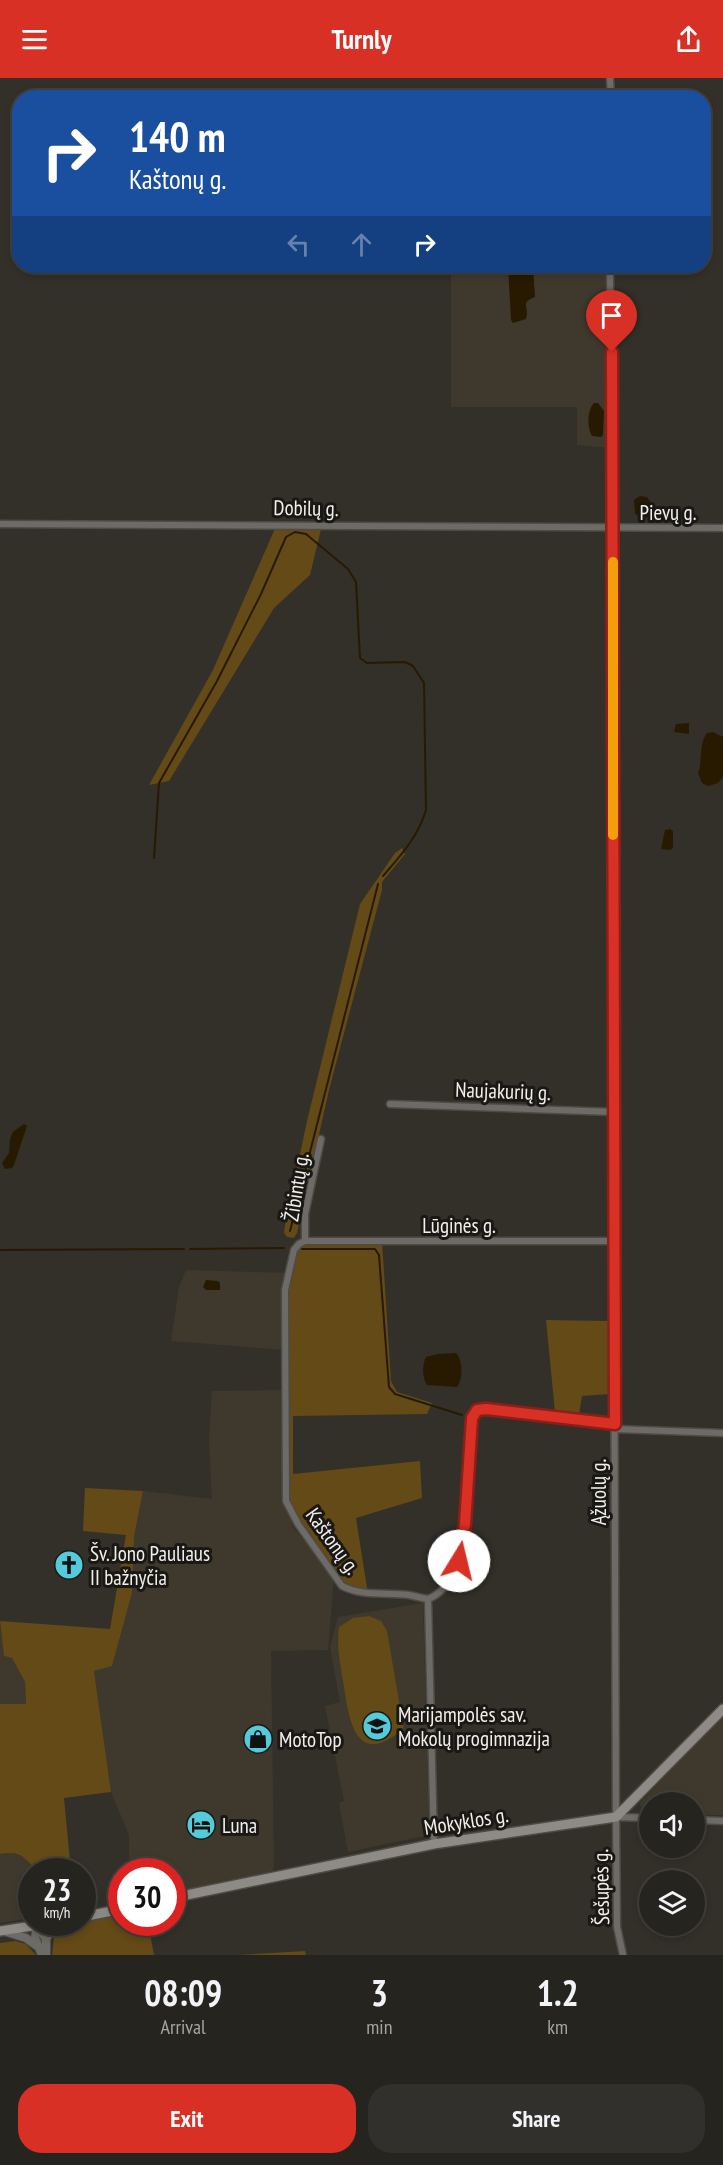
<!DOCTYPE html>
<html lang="en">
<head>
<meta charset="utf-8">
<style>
  :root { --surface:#26241f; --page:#32302c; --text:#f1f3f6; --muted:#a4a4a4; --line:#42413d; --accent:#d93025 }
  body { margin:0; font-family:"PT Sans Narrow",sans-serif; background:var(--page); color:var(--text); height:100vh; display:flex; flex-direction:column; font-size:22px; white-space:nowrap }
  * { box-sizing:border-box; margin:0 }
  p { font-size:20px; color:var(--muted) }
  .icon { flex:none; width:33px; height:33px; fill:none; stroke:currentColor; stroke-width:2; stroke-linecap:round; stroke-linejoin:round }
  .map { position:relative; height:1877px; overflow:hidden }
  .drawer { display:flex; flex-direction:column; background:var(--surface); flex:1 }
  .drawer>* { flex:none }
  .guide { position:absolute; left:12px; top:12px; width:699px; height:183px; border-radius:24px; box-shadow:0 3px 9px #0003,0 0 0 2px var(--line); background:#1a4fa0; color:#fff; overflow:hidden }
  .buttons { position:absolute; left:639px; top:1714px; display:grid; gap:12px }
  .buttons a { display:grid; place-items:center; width:66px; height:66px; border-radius:50%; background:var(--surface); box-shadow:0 3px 9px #0003,0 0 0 2px var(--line); font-size:30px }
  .speed { position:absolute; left:18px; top:1780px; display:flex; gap:12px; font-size:30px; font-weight:700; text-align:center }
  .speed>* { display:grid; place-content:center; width:78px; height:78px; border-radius:50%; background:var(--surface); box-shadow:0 3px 9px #0003,0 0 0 2px var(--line); line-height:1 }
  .speed small { font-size:15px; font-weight:400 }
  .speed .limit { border:9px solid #d22; background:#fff; color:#111 }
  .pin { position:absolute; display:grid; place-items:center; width:51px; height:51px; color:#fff; margin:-62px -26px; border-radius:50% 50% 50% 0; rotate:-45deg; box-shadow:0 0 6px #0007 }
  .pin .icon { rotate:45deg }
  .me { position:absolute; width:66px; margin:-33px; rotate:9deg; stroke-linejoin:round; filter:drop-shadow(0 0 4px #0008) }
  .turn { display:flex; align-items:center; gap:21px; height:126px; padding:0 18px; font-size:27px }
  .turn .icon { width:78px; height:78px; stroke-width:2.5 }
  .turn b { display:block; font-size:42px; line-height:51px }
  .lanes { display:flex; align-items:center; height:57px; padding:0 18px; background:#0003; justify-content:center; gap:30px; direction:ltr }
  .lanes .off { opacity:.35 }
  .eta { display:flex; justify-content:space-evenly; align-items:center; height:102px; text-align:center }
  .eta b { font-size:36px; font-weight:600; line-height:42px }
  .primary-button { display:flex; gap:12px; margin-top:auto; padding:12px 18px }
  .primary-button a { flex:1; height:69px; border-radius:24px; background:var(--accent); color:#fff; font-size:24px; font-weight:600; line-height:69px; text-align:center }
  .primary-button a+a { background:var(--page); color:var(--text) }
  header { display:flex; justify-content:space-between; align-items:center; height:78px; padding:0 18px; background:var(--accent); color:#fff; font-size:27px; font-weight:600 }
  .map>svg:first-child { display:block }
  .built { fill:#3f392d }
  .green { fill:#634a16 }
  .water { fill:#281a00 }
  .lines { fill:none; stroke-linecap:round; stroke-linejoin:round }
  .stream { stroke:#281a00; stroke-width:2 }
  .minor-casing { stroke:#4e4b44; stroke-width:9 }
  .tertiary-casing { stroke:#4e4b44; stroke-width:10 }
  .secondary-casing { stroke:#4e4b44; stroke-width:12 }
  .minor { stroke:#6d6b67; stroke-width:6 }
  .tertiary { stroke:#6d6b67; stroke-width:8 }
  .secondary { stroke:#8e8b86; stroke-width:9 }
  .route-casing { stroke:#8d1f18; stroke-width:15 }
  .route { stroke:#d93025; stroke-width:10 }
  .slow { stroke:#f59e0b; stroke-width:10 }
  .labels { text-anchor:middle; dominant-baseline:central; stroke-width:6; stroke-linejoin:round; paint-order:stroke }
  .street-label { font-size:21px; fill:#f2efeb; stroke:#1a1815 }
  .poi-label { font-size:21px; fill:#f2efeb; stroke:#1a1815; text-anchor:start }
</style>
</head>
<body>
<header><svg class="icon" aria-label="menu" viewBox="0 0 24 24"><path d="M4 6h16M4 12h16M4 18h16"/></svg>Turnly<svg class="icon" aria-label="share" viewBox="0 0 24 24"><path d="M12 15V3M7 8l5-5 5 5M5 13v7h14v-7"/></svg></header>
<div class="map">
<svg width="723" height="1877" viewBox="0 0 723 1877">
  <rect width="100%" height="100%" fill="#333029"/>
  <path class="built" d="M451 188H609L612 370 577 367V329H451Z
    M186 1192 289 1195 286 1272 171 1263 179 1209Z
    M286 1312V1423L293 1449 334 1498 328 1572 271 1573 274 1791 268 1796 173 1815 172 1794H129V1757L111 1714 94 1593 112 1587 132 1515 134 1459 143 1413 212 1421 209 1363 212 1313Z
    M423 1525 429 1757 348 1774 339 1725 344 1723 325 1628 340 1624 330 1569 338 1539Z
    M0 1543 4 1578 12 1580 25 1604 26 1626H0Z
    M723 1637V1737H695L694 1725H650L649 1737H647L639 1726Z
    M9 1774 26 1780 35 1792 36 1794H32L31 1840 0 1845V1776Z"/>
  <path class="green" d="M277 446 322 447 310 497 274 530 169 703 149 707 213 592Z
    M402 770 405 776 382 804V812L329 1012 297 1155 294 1160 287 1159 284 1155 285 1147 307 1043 360 826 395 775Z
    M382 1163 391 1303 397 1314 432 1325 427 1336 293 1338V1396L420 1383 422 1420 356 1440 368 1516 342 1508 286 1423 285 1212 299 1166Z
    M546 1242 608 1243 610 1316 582 1318 579 1337 555 1334Z
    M85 1410 143 1413 134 1459 132 1515 112 1588 94 1593 111 1714 64 1720 71 1794H36C27 1779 18 1772 0 1776V1626H26L25 1604 12 1580 4 1578 0 1543 110 1551 126 1457 83 1453Z
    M369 1538 381 1543 387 1553 406 1664 400 1665 398 1655C355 1688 349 1640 344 1609 341 1589 336 1569 339 1549L353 1540Z
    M121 1835 122 1845H148L154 1877H52L54 1858C61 1849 71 1845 82 1845L83 1843Z
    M15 1863 26 1866 36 1877H0V1865Z
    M305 1873 306 1877H238Z"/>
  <path class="water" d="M508 188H533L535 219C519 225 530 228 526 241L513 245 511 242Z
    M594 325H598L604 333 603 357 601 359 592 358C587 350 587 332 594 325Z
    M640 418 647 419C652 426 655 431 653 439L641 440 635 436 634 422Z
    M689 645V656L674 654 676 646Z
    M713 654 723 659V699L718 705 708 708 702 705 698 695C703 683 698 667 707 655Z
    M670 751 673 753V769L671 772 661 771 665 752Z
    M24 1046 27 1048 14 1087 12 1090 5 1091 2 1085 9 1075 10 1061 13 1054Z
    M206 1202 218 1203 220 1205V1212H206L203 1209Z
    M456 1275C463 1282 463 1301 457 1309L427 1307C422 1300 422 1287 426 1279L438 1276Z"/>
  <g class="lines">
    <path class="stream" d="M154 780 159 705 217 603 261 516 286 459 295 454 306 456 348 491 356 504 360 580 367 585 405 584 413 588 424 605 426 732C418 759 401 777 383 798
      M290 1153 378 806
      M190 1171 284 1170
      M302 1171H375L379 1177 389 1309 395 1316 462 1337
      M0 1172 184 1171"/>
    <g class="minor-casing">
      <path id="minor" d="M610 0 611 20
        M610 188 616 1739 617 1849 623 1877
        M0 446 723 450
        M390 1026 614 1034
        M305 1163 299 1166 294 1172 285 1212 286 1423 298 1446 342 1508C364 1519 385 1514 409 1517 415 1518 421 1520 428 1521 440 1517 451 1503 456 1491 464 1471 465 1445 466 1423 468 1396 470 1368 472 1340L477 1332 486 1331 615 1346
        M305 1163H613
        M305 1163V1136L321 1061
        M615 1351 723 1355
        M428 1521 434 1766
        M616 1739 650 1740
        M694 1742 723 1743"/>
    </g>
    <g class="tertiary-casing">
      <path id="tertiary" d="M37 1847 46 1861V1877
        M37 1847 35 1860 42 1877
        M4 1853 26 1860 37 1868
        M46 1861 51 1852 58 1845"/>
    </g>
    <g class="secondary-casing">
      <path id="secondary" d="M172 1820 434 1766 616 1739 723 1631
        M82 1839 122 1831
        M0 1853 51 1845"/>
    </g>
    <use href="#minor" class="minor"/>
    <use href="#tertiary" class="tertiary"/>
    <use href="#secondary" class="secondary"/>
  </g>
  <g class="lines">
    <g class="route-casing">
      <path id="route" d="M459 1483 465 1446 472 1340 477 1332 486 1331 615 1346 612 274"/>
    </g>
    <use href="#route" class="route"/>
    <path class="slow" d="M613 484V757"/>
  </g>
  <defs>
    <g id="church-disc" transform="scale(1.5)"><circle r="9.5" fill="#53cbda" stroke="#1a1815"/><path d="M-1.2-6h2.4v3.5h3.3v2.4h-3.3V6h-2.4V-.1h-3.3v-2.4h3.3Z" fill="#111"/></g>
    <g id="school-disc" transform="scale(1.5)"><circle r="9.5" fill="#53cbda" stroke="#1a1815"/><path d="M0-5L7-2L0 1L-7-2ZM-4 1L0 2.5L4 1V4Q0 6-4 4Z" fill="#111"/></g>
    <g id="shop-disc" transform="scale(1.5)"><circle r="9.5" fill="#53cbda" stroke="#1a1815"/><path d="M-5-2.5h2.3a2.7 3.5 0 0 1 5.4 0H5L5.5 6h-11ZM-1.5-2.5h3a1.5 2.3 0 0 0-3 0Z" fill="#111"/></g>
    <g id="hotel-disc" transform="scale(1.5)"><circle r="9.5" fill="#53cbda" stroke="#1a1815"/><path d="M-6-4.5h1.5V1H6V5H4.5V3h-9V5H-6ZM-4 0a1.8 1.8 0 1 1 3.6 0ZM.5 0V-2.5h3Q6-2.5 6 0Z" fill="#111"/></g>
  </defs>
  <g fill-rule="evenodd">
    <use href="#church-disc" x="69" y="1487"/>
    <use href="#school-disc" x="377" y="1648"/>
    <use href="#shop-disc" x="258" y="1661"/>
    <use href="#hotel-disc" x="201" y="1747"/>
  </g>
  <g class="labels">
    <g class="street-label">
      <text transform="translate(306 430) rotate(1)">Dobilų g.</text>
      <text x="668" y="434">Pievų g.</text>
      <text transform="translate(503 1013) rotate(2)">Naujakurių g.</text>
      <text transform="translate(296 1109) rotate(-81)">Žibintų g.</text>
      <text x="459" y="1147">Lūginės g.</text>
      <text transform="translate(598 1414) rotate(-90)">Ąžuolų g.</text>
      <text transform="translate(333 1463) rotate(54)">Kaštonų g.</text>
      <text transform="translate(466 1743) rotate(-9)">Mokyklos g.</text>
      <text transform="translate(601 1809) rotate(-91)">Šešupės g.</text>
    </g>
    <g class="poi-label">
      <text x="90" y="1475">Šv. Jono Pauliaus<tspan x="90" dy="24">II bažnyčia</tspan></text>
      <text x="398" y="1636">Marijampolės sav.<tspan x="398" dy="24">Mokolų progimnazija</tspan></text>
      <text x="279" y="1661">MotoTop</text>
      <text x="222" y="1747">Luna</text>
    </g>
  </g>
</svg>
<div class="buttons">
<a><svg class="icon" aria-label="sound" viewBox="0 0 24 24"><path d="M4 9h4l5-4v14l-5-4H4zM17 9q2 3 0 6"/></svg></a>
<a><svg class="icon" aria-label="layers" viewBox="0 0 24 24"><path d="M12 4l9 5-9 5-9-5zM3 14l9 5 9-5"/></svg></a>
</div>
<div class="speed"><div>23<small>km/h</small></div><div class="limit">30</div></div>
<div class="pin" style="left:612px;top:274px;background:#d93025"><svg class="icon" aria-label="arrive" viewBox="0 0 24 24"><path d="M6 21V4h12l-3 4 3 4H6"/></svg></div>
<svg class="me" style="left:459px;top:1483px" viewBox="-20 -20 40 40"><circle r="19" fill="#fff"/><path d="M0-13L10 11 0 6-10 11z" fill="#d93025"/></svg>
<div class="guide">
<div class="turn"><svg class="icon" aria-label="right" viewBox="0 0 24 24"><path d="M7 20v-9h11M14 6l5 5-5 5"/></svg><div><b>140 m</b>Kaštonų g.</div></div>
<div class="lanes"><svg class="icon off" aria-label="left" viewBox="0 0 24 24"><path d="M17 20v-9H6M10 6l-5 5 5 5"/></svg><svg class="icon off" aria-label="ahead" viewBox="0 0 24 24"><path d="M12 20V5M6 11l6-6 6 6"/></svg><svg class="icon" aria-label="right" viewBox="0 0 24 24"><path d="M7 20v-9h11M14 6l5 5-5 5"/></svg></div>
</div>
</div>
<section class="drawer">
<div class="eta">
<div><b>08:09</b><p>Arrival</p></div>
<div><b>3</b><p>min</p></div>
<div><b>1.2</b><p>km</p></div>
</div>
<div class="primary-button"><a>Exit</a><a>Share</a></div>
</section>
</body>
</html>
